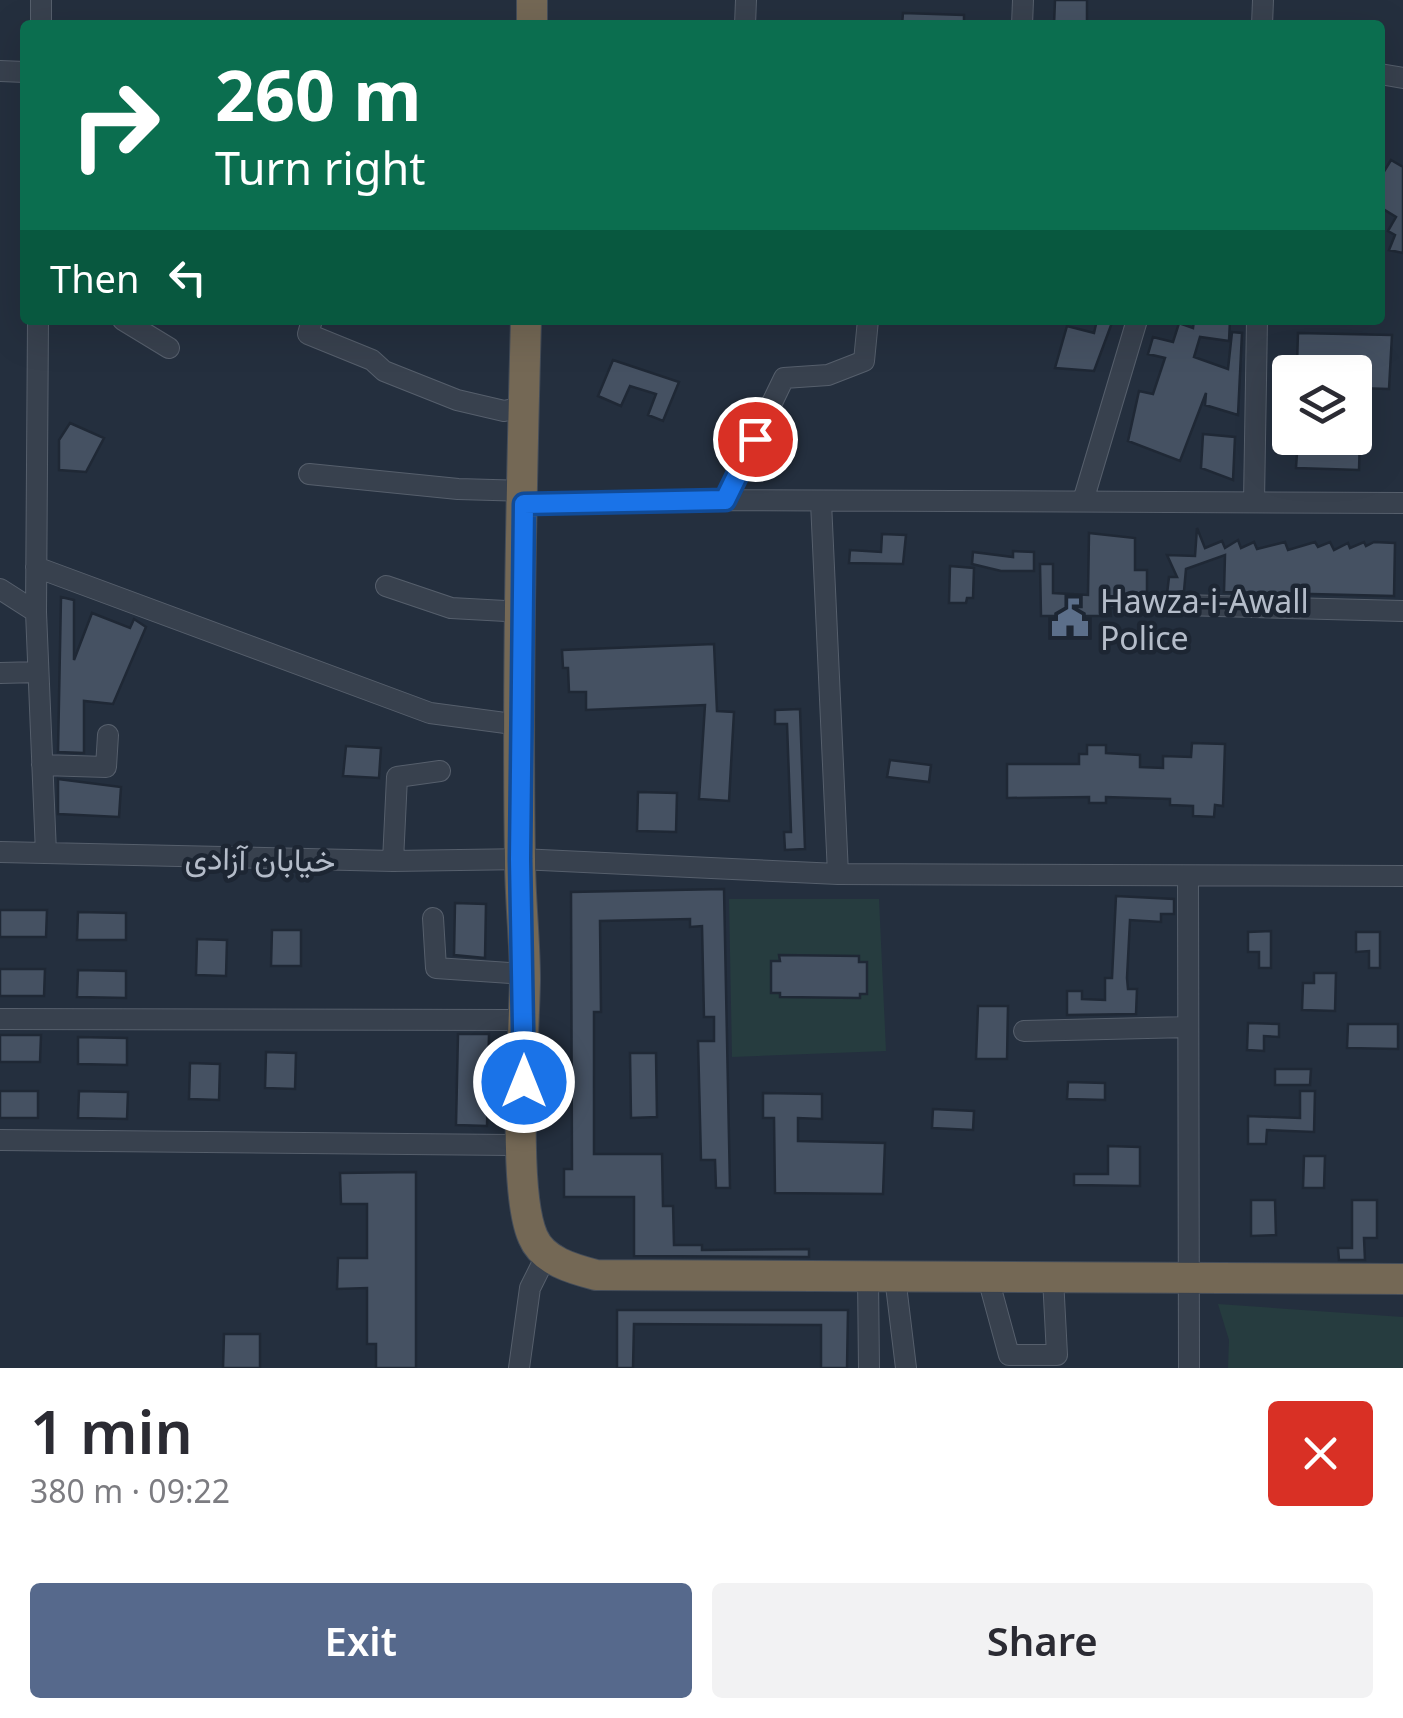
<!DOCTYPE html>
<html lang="en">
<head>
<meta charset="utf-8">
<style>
  :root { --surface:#fff; --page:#f2f2f3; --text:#2b2b33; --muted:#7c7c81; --accent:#56698c }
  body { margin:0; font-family:"Noto Sans",Vazirmatn,sans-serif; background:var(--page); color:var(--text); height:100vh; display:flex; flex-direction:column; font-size:38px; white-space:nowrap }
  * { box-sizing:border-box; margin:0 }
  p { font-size:32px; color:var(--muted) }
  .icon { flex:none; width:55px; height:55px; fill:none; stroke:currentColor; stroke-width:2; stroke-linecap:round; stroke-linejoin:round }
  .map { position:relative; height:1368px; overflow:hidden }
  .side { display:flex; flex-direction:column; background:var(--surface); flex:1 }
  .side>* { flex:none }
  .guide { position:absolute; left:20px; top:20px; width:1365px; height:305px; border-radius:10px; box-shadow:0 10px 40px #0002; background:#0b6e4f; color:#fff; overflow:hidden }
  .tools { position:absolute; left:1272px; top:355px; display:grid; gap:20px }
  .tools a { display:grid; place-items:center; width:100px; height:100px; border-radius:10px; background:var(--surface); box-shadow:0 10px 40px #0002; font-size:50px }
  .pin { position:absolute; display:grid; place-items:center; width:85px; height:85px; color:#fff; margin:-42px; border:5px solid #fff; border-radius:50%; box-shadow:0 2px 10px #0007 }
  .me { position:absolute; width:110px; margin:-55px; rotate:0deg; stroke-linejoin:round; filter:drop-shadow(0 0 8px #0008) }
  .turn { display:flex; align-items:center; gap:35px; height:210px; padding:0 30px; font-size:45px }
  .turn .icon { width:130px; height:130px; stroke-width:2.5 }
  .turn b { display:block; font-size:70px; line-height:85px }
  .then { display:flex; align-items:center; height:95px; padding:0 30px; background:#0003; gap:20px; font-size:38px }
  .round { display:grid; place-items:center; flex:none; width:105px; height:105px; border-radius:10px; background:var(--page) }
  .head { display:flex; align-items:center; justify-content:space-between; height:170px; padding:0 30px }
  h1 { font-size:60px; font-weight:600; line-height:75px }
  .button { display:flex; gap:20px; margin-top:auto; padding:20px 30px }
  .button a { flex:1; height:115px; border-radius:10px; background:var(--accent); color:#fff; font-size:40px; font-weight:600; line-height:115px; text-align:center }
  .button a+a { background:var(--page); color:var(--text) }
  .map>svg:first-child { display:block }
  .green { fill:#263c3f }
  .building { fill:#455162; stroke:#1f2835; stroke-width:2.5 }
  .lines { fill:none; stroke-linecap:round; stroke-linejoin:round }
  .minor-casing { stroke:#565f6c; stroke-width:22 }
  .highway-casing { stroke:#434c59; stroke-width:32 }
  .minor { stroke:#38414e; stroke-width:20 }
  .highway { stroke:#746855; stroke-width:30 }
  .route-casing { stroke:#114b97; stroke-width:25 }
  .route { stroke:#1a73e8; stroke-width:18 }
  .labels { text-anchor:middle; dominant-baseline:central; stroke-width:9; stroke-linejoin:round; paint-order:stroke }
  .poi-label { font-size:32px; fill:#b4bcc9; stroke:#1d2633; text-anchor:start }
  .street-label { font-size:32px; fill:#b4bcc9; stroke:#1d2633 }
</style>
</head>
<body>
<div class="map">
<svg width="1403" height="1368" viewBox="0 0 1403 1368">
  <rect width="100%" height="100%" fill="#242f3e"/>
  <path class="green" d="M729 899H879L886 1051 732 1057Z
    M1218 1304 1403 1317V1368H1228L1229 1340Z"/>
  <path class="building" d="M1055 0H1087V21L1084 25H1054Z
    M903 13 964 15V25H902Z
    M1391 160 1403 167V253L1389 250 1395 235 1388 231 1396 217 1380 207V178Z
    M1097 320H1113L1094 371 1055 368 1067 326 1094 333Z
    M1194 320H1230L1229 341 1200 337 1194 357 1228 369 1232 332 1242 333 1238 415 1205 405 1206 393 1180 461 1128 441 1139 391 1153 394 1165 358 1148 354 1153 337 1173 342 1179 323 1193 328Z
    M1298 333 1392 335 1389 389 1355 388V372H1322V364H1297Z
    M613 360 679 382 663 421 648 415 656 394 630 386 621 406 598 396Z
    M70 423 104 438 86 472 59 470V440Z
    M1276 424H1290V438H1360L1359 470 1296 468 1297 453H1276Z
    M1203 434 1235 437 1233 480 1201 468Z
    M1197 528 1205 548 1222 541 1225 548 1238 540 1241 548 1254 542 1257 549 1285 542 1288 550 1315 542 1318 547 1330 542 1334 550 1348 543 1350 548 1364 542 1366 546 1374 542 1395 543 1394 596 1224 592 1225 555 1186 569 1184 591 1167 594 1169 577H1177L1167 555 1195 556Z
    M1089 533 1135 538V570H1147V608H1111V616H1041L1040 564H1053V593L1088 595Z
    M882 534 906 535 903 564 849 563 850 550 881 552Z
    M1013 551 1034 552V571H1001L972 564 973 552 1013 557Z
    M950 566 974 568 973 598H967L966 603H949Z
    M61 597 74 600V660L92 613 130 628 134 619 146 627 113 704 84 701V753L58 752Z
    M714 644 717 711 734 712 729 801 699 799 705 705 586 710V692H569L568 668H563L562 650Z
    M800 709 805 849 785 850 784 832H791L787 724H775V710Z
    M1192 743 1225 744 1223 806 1215 805 1214 817 1193 816V806L1170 805V799L1106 797V803H1089V797L1007 798V764H1079V754H1087V745H1106V753L1140 755V767L1163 768V756L1191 757Z
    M346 746 381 748 379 778 343 776Z
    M890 760 931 765 929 782 887 777Z
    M58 779 121 787 119 817 58 814Z
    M638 792 677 793 676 832 637 831Z
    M724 889 730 1188H716L715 1160H701L698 1041H714V1017H704L702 926 690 927V919L600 921 601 1012H594V1154H662L663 1206H673L674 1245H702V1250L809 1249V1257L634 1256V1197H564V1169H572L571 892Z
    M1116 896 1174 899V914H1161V922L1130 920 1127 978 1128 989H1137L1136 1014 1067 1015V991H1082V999L1105 1000V978H1112Z
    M455 903 486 904 485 958 454 955Z
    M0 910H47L46 937H0Z
    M78 912 126 913V940H77Z
    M272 930H301V966H271Z
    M1271 931V968H1259V952H1248V932Z
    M1356 932H1380V968H1369V951L1356 952Z
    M197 939 227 940 226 976 196 975Z
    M779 955 859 956V962H867V994H860V998L780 997V993H771V961H780Z
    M0 969H45L44 996H0Z
    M78 970 126 971V998L77 997Z
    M1314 973H1336L1335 1011 1302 1010 1303 983H1314Z
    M978 1006H1008L1007 1059H976Z
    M1248 1023 1279 1024V1037L1264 1036V1051L1247 1050Z
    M1348 1024H1398V1049L1347 1048Z
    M458 1034H489L487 1126 456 1125Z
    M0 1035H41L40 1062H0Z
    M78 1037 127 1038V1065L78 1064Z
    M266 1052 296 1053 295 1089 265 1088Z
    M630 1053H656L657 1117 631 1118Z
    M190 1063 220 1064 219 1100 189 1099Z
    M1275 1069H1311L1310 1085H1275Z
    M1068 1082 1105 1083V1100L1067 1099Z
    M0 1091H38V1118H0Z
    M79 1091 128 1092 127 1119 78 1118Z
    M1300 1091H1315L1314 1132 1267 1130 1266 1144H1248V1116L1300 1118Z
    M763 1093 822 1094V1119L798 1118V1141L885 1143 883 1194 775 1193 774 1118H763Z
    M933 1109 974 1111 973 1130 932 1128Z
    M1108 1146 1140 1147V1186L1074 1185V1174H1108Z
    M1304 1156H1325L1324 1188H1303Z
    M416 1172V1368H376V1344H367V1288L337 1289 338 1258H367V1204H341L340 1173Z
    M1251 1200H1275L1276 1235 1251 1236Z
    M1352 1200H1377V1238H1364L1365 1260H1339L1338 1248H1352Z
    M617 1310H848L847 1368H821V1325L634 1324 633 1368H617Z
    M224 1334H260V1368H223Z"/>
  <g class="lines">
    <g class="minor-casing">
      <path id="minor" d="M41 25V0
        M745 25 746 0
        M1022 25 1023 0
        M1262 25 1263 0
        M0 71 25 72
        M1380 74 1403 78
        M38 320 36 612 46 853
        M123 320 169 348
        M312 320 308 334 372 360 384 371 457 400 504 411 524 407
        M309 474 458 489 524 491
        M725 500 784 378 828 375 864 361 868 320
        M1083 501 1137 320
        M1254 501 1257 320
        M821 502 838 874
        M524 504 725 500 1403 503
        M36 567 430 713 521 725
        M386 586 451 608 522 612
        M0 589 36 612
        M1182 605 1403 611
        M0 673 38 672
        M42 765 106 767 108 735
        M0 852 393 861 520 859 838 874 1403 876
        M393 861 397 777 440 771
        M1188 876 1189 1368
        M433 918 436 968 525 974
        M0 1019 524 1020
        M1024 1031 1188 1027
        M0 1140 523 1145
        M868 1277 869 1368
        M895 1277 906 1368
        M988 1278 1009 1355H1057L1053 1278
        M519 1368 530 1288 547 1254"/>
    </g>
    <g class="highway-casing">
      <path id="highway" d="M532 0V25
        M526 320C521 499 517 680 520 859 520 899 525 940 525 980 524 1038 512 1190 533 1237 543 1261 573 1269 596 1275L1403 1279"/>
    </g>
    <use href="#minor" class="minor"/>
    <use href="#highway" class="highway"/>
  </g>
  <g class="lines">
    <g class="route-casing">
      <path id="route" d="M524 1082 520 859 524 504 725 500 755 439"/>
    </g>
    <use href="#route" class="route"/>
  </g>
  <defs>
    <g id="civic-bare" transform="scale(3)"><path d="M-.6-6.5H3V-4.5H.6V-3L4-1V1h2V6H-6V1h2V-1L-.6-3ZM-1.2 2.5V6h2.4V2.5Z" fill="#5c6f8a" stroke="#1d2633" stroke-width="2.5" paint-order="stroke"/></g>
  </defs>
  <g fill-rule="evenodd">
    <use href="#civic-bare" x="1070" y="618"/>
  </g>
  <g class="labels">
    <g class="poi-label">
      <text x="1100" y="600">Hawza-i-Awall<tspan x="1100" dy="37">Police</tspan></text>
    </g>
    <g class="street-label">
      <text transform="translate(260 858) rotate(1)">خیابان آزادی</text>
    </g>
  </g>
</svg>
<div class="tools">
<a><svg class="icon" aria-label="layers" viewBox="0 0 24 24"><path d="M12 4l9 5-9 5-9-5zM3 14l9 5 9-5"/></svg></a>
</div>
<div class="pin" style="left:755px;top:439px;background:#d93025"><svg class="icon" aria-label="arrive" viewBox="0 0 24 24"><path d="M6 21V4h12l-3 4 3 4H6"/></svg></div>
<svg class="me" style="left:524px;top:1082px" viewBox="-20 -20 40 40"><circle r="17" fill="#1a73e8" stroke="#fff" stroke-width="3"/><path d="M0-11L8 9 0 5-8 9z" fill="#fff"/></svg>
<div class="guide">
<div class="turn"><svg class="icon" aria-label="right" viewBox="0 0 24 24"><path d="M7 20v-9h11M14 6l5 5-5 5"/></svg><div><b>260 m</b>Turn right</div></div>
<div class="then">Then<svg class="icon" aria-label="left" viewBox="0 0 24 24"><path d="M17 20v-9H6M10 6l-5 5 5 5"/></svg></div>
</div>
</div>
<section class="side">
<div class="head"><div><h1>1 min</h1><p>380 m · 09:22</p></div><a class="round" style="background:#d93025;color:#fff"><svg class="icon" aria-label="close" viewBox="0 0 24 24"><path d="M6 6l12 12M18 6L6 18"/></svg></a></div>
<div class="button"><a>Exit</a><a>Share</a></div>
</section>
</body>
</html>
